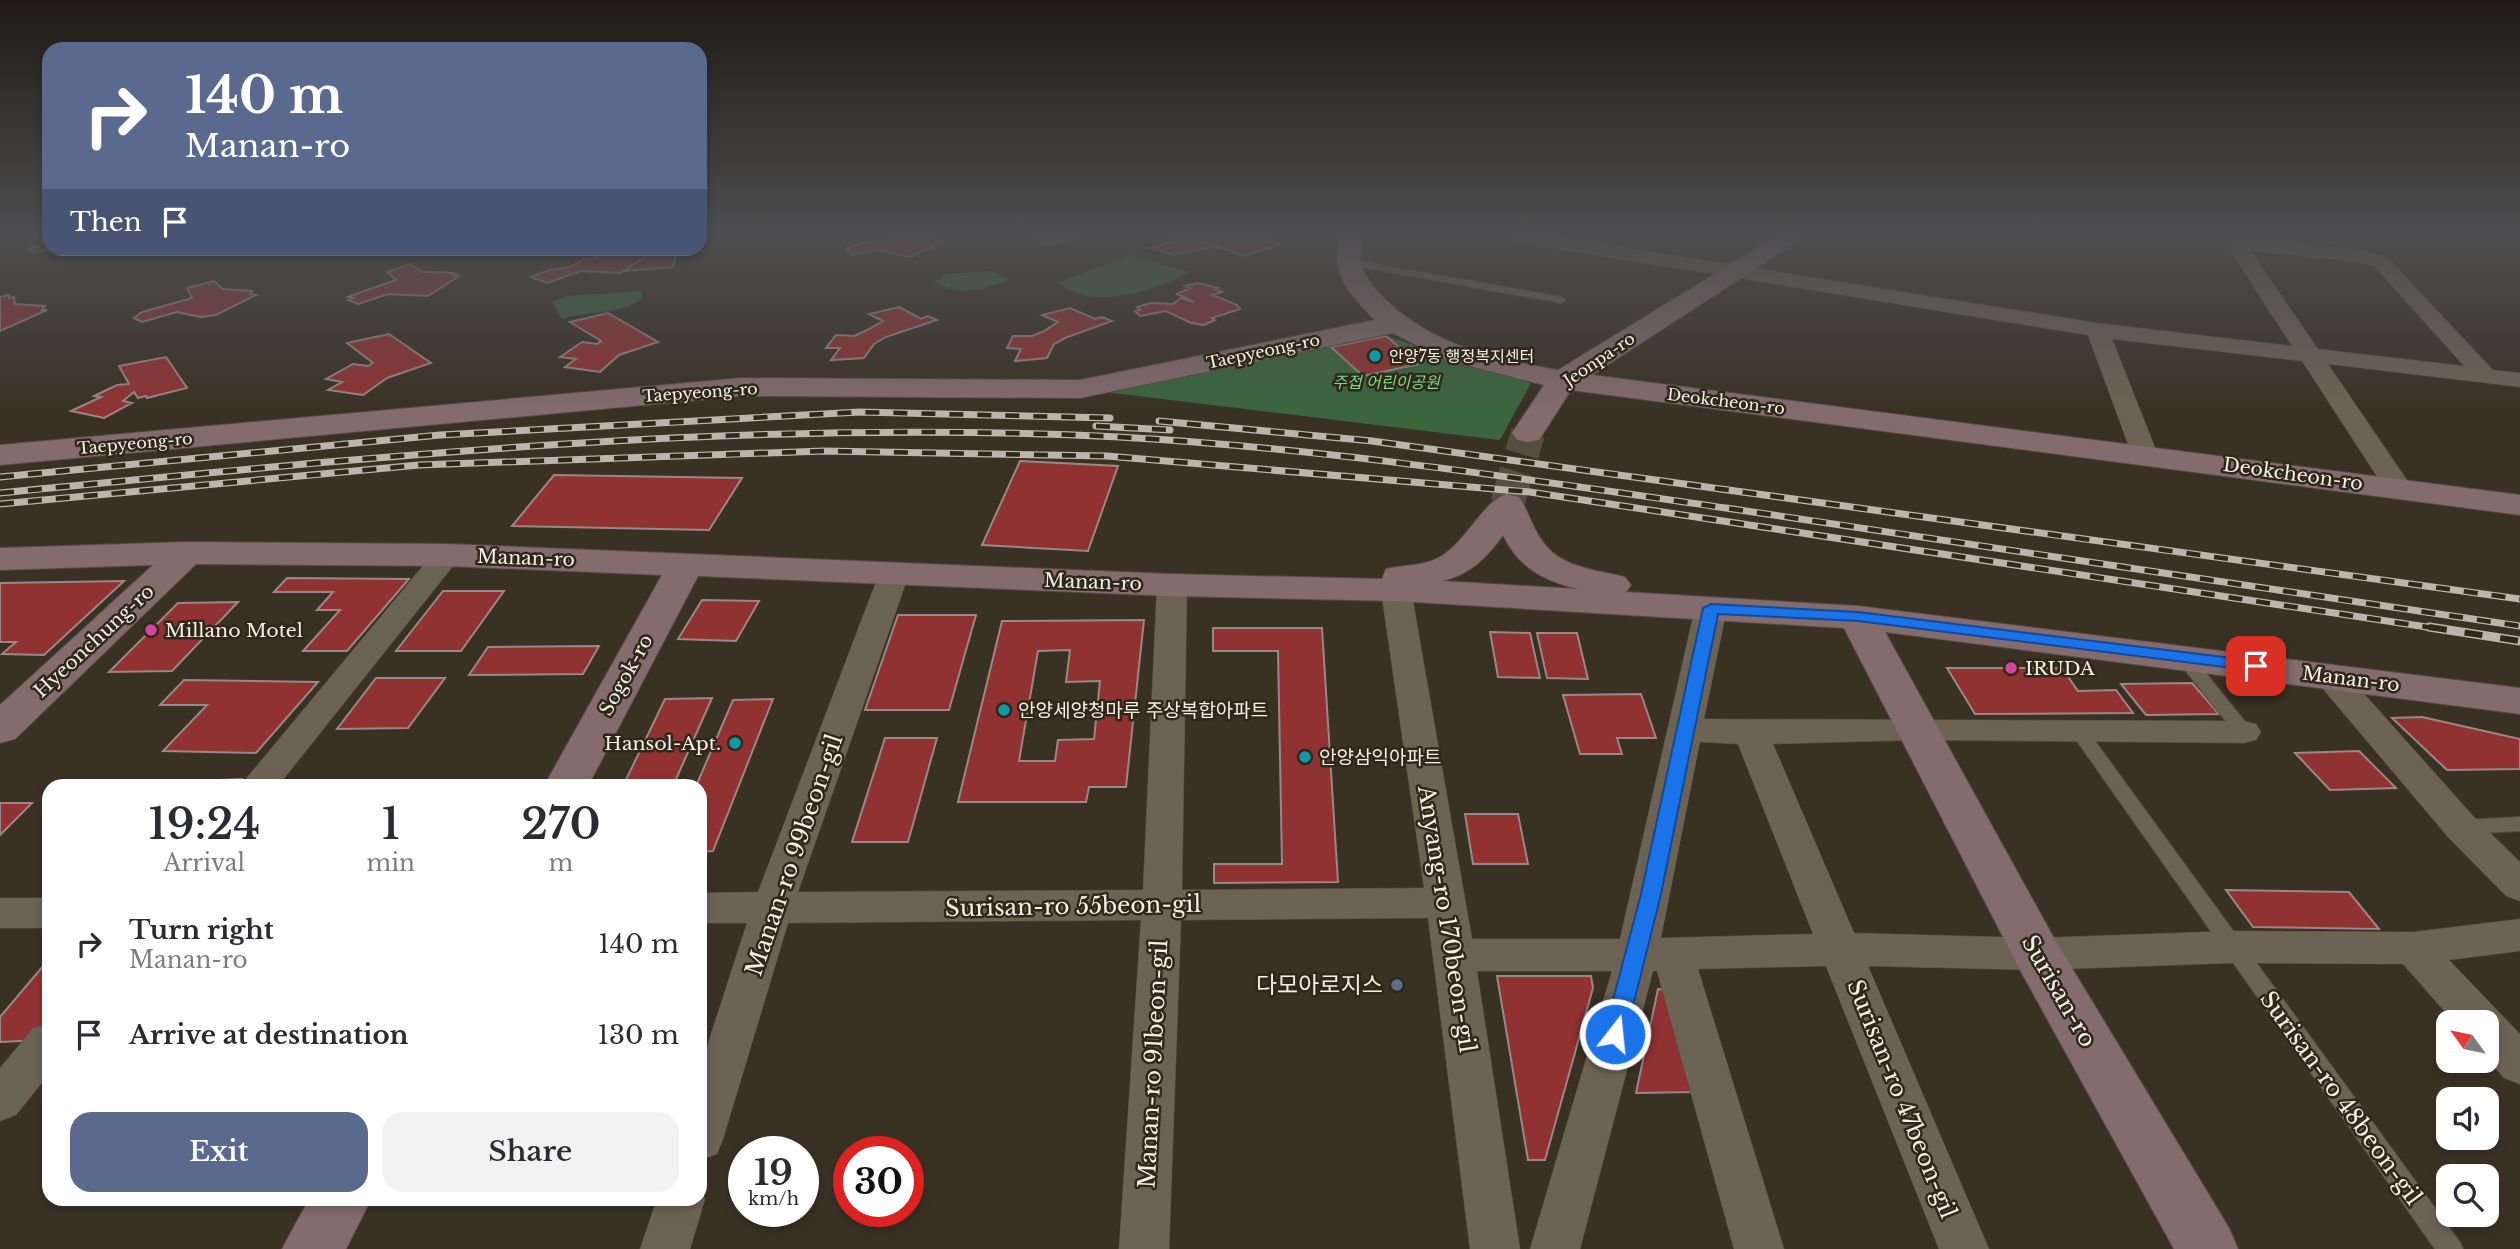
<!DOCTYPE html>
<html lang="en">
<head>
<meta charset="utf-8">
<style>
  :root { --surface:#fff; --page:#f2f2f3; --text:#2b2b33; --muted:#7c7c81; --accent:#5a6a8e }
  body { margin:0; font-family:"Libre Baskerville","Noto Sans KR",serif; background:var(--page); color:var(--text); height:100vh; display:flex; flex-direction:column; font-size:26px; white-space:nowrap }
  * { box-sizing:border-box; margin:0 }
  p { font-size:23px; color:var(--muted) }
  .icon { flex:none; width:38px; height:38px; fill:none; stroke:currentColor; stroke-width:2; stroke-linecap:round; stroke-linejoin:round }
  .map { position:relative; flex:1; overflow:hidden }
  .panel { position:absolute; left:42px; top:779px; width:665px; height:427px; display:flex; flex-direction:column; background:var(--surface); border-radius:21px; box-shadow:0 4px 10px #0003 }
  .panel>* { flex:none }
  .banner { position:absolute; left:42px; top:42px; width:665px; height:214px; border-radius:21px; box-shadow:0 4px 10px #0003; background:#5a6a8e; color:#fff; overflow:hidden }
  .needle { width:46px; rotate:303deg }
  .controls { position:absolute; left:2436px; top:1010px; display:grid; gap:14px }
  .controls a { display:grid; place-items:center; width:63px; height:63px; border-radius:14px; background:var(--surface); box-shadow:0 4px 10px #0003; font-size:35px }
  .speed { position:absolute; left:728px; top:1136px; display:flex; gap:14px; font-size:35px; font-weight:700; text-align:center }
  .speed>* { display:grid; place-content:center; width:91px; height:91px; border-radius:50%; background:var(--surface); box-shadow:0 4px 10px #0003; line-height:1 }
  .speed small { font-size:18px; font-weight:400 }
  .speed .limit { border:10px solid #d22; background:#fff; color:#111 }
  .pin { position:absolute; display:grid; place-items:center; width:60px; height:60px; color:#fff; margin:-30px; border-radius:14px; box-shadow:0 4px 10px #0006 }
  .me { position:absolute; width:77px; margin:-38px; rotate:16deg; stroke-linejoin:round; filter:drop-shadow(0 0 5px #0008) }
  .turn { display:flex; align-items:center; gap:24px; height:147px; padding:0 28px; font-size:32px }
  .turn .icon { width:91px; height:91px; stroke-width:2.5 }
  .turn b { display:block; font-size:49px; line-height:60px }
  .then { display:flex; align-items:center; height:66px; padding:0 28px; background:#0003; gap:14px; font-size:26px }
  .eta { display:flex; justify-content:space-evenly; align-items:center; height:119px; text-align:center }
  .eta b { font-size:42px; font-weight:600; line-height:49px }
  .button { display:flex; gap:14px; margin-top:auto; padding:14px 28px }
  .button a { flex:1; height:80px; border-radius:21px; background:var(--accent); color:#fff; font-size:28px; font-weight:600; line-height:80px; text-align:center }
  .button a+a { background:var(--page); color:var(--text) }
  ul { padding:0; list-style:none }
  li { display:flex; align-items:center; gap:21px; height:91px; padding:0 28px }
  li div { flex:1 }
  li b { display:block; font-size:26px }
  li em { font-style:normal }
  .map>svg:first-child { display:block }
  .green { fill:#3b653d }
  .building { fill:#913232; stroke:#9b8785; stroke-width:2; fill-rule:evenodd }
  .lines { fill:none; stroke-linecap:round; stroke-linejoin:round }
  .secondary-tunnel { stroke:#554e41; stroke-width:34; stroke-dasharray:34 18; stroke-linecap:butt }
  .lane-casing { stroke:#544c40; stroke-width:2 }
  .street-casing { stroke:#544c40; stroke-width:1 }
  .secondary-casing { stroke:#544c40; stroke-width:2 }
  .lane { fill:#6d6355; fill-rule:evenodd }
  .street { fill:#6d6355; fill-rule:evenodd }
  .secondary { fill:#836b6e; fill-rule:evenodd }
  .rail-far1-casing { stroke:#bbb5ab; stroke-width:7 }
  .rail-casing { stroke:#bbb5ab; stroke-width:9 }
  .rail-far1 { stroke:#2f271a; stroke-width:4.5; stroke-dasharray:14; stroke-linecap:butt }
  .rail { stroke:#2f271a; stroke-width:6; stroke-dasharray:18; stroke-linecap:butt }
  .route { fill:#1a73e8; stroke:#114b97; stroke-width:2 }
  .culture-dot { fill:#0f9aa8; stroke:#2f271a; stroke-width:2.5 }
  .hotel-dot { fill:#d1479c; stroke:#2f271a; stroke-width:2.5 }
  .service-dot { fill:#5c6f8a; stroke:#2f271a; stroke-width:2.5 }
  .labels { text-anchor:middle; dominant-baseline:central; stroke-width:5; stroke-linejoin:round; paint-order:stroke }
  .far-street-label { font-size:16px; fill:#f4efe6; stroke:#2f271a }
  .far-poi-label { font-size:16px; fill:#f4efe6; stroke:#2f271a; text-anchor:start }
  .far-park-label { font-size:16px; font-style:italic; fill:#79de81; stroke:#2f271a }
  .street-label { font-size:19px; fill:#f4efe6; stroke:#2f271a }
  .poi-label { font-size:19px; fill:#f4efe6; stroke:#2f271a; text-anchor:start }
  .near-street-label { font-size:23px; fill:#f4efe6; stroke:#2f271a }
  .near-poi-label { font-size:23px; fill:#f4efe6; stroke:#2f271a; text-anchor:end }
</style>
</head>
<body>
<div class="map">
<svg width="2520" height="1249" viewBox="0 0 2520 1249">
  <rect width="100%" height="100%" fill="#393124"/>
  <path class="green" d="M1130 255 1189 272C1162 288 1118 301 1087 296 1077 295 1067 288 1057 283Z
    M992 271 1009 280C984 289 958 298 934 281L942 278 943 274Z
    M642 291 641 299C619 316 588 310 562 319L552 302 566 296Z
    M1386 336 1531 383 1500 440 1080 389Z"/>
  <path class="building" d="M895 236H930L943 242 910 257 879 250 852 255 846 250 850 249 847 247 872 241 876 244Z
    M1030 236H1083L1047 245Z
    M1178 236 1186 240 1210 236 1214 239 1268 236 1280 244 1244 256 1216 246 1173 255 1151 248 1173 242 1168 239Z
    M49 241V248H56L32 253 29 249Z
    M587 248H615L648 255 621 273 581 271 547 283 531 277 550 270 570 267 584 259 600 258 595 257 597 252 587 253Z
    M615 248H678L673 267 624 271 648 255Z
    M410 264 423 272 453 273 456 274 453 276H459L428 296 388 294 358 304 348 300 353 298 348 297 353 295 396 280 387 272Z
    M214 281 223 289 252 291 250 294 256 295 216 315 201 317 177 312 142 322 134 318 142 312 192 298 187 288Z
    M1198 283 1218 288 1215 289 1222 292 1213 295 1237 305 1240 309 1212 318 1215 320 1204 325 1191 323 1166 311 1140 316 1135 311 1140 310 1137 307 1151 303 1173 304 1181 298 1194 302 1177 294 1190 288 1185 286Z
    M9 295V298L14 297 15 304 45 306 42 310H47L0 331V297Z
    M899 307 921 319 928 316 937 320 886 337 874 344 864 358 831 360 840 348H826L836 335 854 336 867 330 883 321 869 314Z
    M1070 308 1095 319 1102 317 1112 321 1065 338 1054 344 1047 358 1015 361 1021 349 1007 348 1013 336H1032L1044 331 1058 322 1042 315Z
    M608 313 658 342 619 355 600 372 565 367 576 359 560 357 582 342 597 344 601 341 570 322Z
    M389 334 431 363 387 378 363 395 328 390 342 382 326 379 353 364 368 366 373 363 347 343Z
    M1386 336 1419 364 1363 376 1331 347Z
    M166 357 187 388 147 398 146 396 138 398 134 392 123 401 132 403 104 418 71 411 101 397 94 396 117 385 129 384 119 366Z
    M1020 461 1118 466 1088 551 982 545Z
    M554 475 742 478 709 530 512 526Z
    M287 578 409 579 347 651H303L340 610H317L333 592H274Z
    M124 581 44 655 2 654 16 642H0V583Z
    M443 591H504L461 651H396Z
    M702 600 759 601 736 641 678 639Z
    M238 602 172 671 109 672 178 603Z
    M898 615H976L949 710H865Z
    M1144 620 1126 787H1089L1086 802H958L1002 621ZM1070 650 1066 682 1100 681 1094 739 1058 740 1055 761H1019L1038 651Z
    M1213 628H1322L1338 882 1214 883V864H1282L1278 651H1213Z
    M1490 632 1530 633 1540 678 1498 677Z
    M1537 633H1577L1588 679 1547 678Z
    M599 646 583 674 469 675 488 647Z
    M1947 668H2062L2078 691 2116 690 2133 713 1975 714Z
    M376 678H445L408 728 337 729Z
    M184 680 318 682 256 753 163 751 207 705H160Z
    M2192 683 2219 714 2146 715 2121 684Z
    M1641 694 1656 738H1617L1622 754H1580L1563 695Z
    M712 698 673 786H623L665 699Z
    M773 699 713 851 700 852V786H696L733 700Z
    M2422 717 2520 739V769L2447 770 2392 718Z
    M885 738H937L908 842H852Z
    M2359 751 2396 788 2330 790 2295 753Z
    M241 779 235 786H119L121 784Z
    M0 803H32L0 835Z
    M1465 814H1518L1528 864H1473Z
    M2226 890 2349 892 2379 929 2253 927Z
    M49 959V1031L42 1040 0 1042V1017Z
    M1497 976H1591L1593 988 1545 1160H1528Z
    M1658 989 1664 990 1694 1092 1636 1093Z"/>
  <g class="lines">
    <path class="secondary-tunnel" d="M1507 504 1528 433"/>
    <g class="lane-casing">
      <path id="lane" d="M1348 259 1561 297 1566 300 1561 303 1344 264 1343 262Z
        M2183 651 2189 652 2250 728 2253 732 2250 736H2238L2177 660 2175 656 2177 652Z
        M2078 724 2084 726 2459 1241 2463 1249H2435L2072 734 2069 730 2072 726Z
        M2520 817V831L2464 834 2457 832 2455 827 2457 822 2464 820Z"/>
    </g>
    <g class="street-casing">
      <path id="street" d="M1506 236H1554L2097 323 2292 346 2230 250 2237 241 2253 239 2361 250 2388 258 2493 370 2520 373V387L2328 364 2413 489 2409 495H2389L2302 361 2112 339 2158 455 2154 461H2136L2132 455 2088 335 1516 242ZM2251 251 2359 262 2374 266 2464 366 2318 349Z
        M447 546 457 549 462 555 457 561 278 786H240L437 549Z
        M894 565 905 568 909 574 798 892 1143 890 1157 585 1161 579 1172 576 1183 579 1187 585 1182 890 1424 888 1381 590 1385 584 1396 581 1407 584 1411 590 1472 939H1620L1695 608 1700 601 1711 599 1722 601 1727 608 1704 719 2244 721 2256 724 2261 732 2256 740 2244 743 1917 740 1773 744 1854 933 2037 938 2232 931 2413 932 2520 919V951L2449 960 2520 1034V1084L2504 1078 2487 1058V1022H2454L2403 964 2232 963 2037 970 1868 966 1989 1249H1939L1826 966 1698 969 1784 1249H1734L1657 971H1653L1580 1249H1530L1612 971H1477L1520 1249H1470L1428 918 1181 920 1169 1249H1119L1141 920 788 923 723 1139 717 1154 700 1160V1068L747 923H700V893L758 892 879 574 883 568ZM1700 742 1738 744 1813 934 1661 938Z
        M2330 666 2342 669 2474 817 2520 862V901L2506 896 2448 837 2318 683 2313 676 2318 669Z
        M0 898H49V928H0Z
        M49 1023V1074L16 1115 0 1121V1068L33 1028Z
        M700 1187 705 1199 690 1249H640L657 1199H700Z"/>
    </g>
    <g class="secondary-casing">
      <path id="secondary" d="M1339 236H1363C1362 245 1359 254 1361 263 1364 278 1375 289 1385 299 1431 345 1496 359 1558 370L1777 236H1806L1592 375 2520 495V515L1571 390 1539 440 1528 442 1517 440 1512 433 1544 385 1446 360 1393 333 1080 398 741 396 0 465V445L741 378 1080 380 1375 320C1348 292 1332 277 1339 236Z
        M1507 494 1519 497C1527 509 1531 523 1539 536 1557 568 1593 569 1625 577L1631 585 1626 592 1858 606 2520 688V714L1885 632 2055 940 2229 1228 2238 1249H2174L2019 968 1844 628 1396 601 1172 596 698 576 588 786H544L662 575 447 566 196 564 15 739 0 743V705L153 565 0 570V548L187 542 447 544 1172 574 1382 579 1386 569C1403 565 1424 566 1440 557 1466 542 1485 499 1507 494ZM1503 535C1519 568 1544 581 1578 589L1442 581C1469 575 1487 558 1503 535Z
        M309 1199H371L346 1249H282Z"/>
    </g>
    <use href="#lane" class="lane"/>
    <use href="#street" class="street"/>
    <use href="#secondary" class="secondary"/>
    <g class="rail-far1-casing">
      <path id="rail-far1" d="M1159 421 1372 441 2520 599
        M1096 426 1170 430
        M0 477 440 435 860 412 1110 418
        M0 493C372 457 745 418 1119 437 1322 448 1524 479 1726 508 1991 547 2255 587 2520 626
        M0 504 419 465 824 451 1107 456 1530 492 2440 629"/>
    </g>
    <g class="rail-casing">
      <path id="rail" d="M2429 627 2520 641"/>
    </g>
    <use href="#rail-far1" class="rail-far1"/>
    <use href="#rail" class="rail"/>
  </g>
  <linearGradient id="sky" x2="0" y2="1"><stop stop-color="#1f1b14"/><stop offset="0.57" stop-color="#4e4e50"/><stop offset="1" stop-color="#4e4e50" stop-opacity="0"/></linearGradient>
  <rect width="2520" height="411" fill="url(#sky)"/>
  <path class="route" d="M1711 604 1858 612 2256 661 2265 666 2256 671 1858 621 1718 614 1661 894 1626 1034 1622 1041 1615 1044 1607 1041 1604 1034 1641 894 1703 608Z"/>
  <g class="culture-dot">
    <circle cx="1375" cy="356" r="7"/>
    <circle cx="1004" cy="710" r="7"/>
    <circle cx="735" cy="743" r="7"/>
    <circle cx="1305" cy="757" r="7"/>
  </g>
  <g class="hotel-dot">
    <circle cx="151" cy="630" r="7"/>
    <circle cx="2011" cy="668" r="7"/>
  </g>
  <circle class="service-dot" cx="1397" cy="985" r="7"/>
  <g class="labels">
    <g class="far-street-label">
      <text transform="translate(1263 351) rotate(-12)">Taepyeong-ro</text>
      <text transform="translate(1599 359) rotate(-34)">Jeonpa-ro</text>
      <text transform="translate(700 392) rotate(-4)">Taepyeong-ro</text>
      <text transform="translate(1726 401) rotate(7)">Deokcheon-ro</text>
      <text transform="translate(135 443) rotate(-5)">Taepyeong-ro</text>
    </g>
    <g class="far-poi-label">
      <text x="1389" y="356">안양7동 행정복지센터</text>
    </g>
    <g class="far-park-label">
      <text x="1386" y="382">주접 어린이공원</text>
    </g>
    <g class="street-label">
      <text transform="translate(2293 474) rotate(8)">Deokcheon-ro</text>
      <text transform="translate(526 558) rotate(2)">Manan-ro</text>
      <text transform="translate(1093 582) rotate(2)">Manan-ro</text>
      <text transform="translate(94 641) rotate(-43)">Hyeonchung-ro</text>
      <text transform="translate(626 675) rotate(-61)">Sogok-ro</text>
      <text transform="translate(2351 679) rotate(7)">Manan-ro</text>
    </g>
    <g class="poi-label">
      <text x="165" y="630">Millano Motel</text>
      <text x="2025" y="668">IRUDA</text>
      <text x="1018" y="710">안양세양청마루 주상복합아파트</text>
      <text x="721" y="743" text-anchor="end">Hansol-Apt.</text>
      <text x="1319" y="757">안양삼익아파트</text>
    </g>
    <g class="near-street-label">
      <text transform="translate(794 855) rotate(-71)">Manan-ro 99beon-gil</text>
      <text transform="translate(1073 906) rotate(-1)">Surisan-ro 55beon-gil</text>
      <text transform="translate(1447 919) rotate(81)">Anyang-ro 170beon-gil</text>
      <text transform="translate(2059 991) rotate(60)">Surisan-ro</text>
      <text transform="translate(1153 1064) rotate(-87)">Manan-ro 91beon-gil</text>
      <text transform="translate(2341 1098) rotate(54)">Surisan-ro 48beon-gil</text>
      <text transform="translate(1902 1099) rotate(68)">Surisan-ro 47beon-gil</text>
    </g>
    <g class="near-poi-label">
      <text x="1383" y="985">다모아로지스</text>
    </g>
  </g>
</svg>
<div class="controls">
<a><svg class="needle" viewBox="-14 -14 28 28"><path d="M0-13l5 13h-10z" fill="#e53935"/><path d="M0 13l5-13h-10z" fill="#7c7c81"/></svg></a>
<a><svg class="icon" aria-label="sound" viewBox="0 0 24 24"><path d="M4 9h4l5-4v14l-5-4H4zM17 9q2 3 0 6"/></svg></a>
<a><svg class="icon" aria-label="search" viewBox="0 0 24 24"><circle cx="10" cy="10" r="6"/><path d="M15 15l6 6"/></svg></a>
</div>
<div class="speed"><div>19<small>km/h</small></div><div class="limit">30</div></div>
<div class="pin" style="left:2256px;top:666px;background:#d93025"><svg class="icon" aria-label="arrive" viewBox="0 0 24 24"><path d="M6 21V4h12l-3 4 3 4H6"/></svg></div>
<svg class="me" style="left:1615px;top:1034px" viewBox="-20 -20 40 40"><circle r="17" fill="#1a73e8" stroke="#fff" stroke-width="3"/><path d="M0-11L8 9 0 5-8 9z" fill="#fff"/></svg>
<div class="banner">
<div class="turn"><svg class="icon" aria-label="right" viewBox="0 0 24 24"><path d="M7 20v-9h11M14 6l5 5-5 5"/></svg><div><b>140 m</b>Manan-ro</div></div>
<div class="then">Then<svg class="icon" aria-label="arrive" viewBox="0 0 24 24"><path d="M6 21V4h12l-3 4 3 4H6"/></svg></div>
</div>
<section class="panel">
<div class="eta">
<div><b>19:24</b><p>Arrival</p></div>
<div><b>1</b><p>min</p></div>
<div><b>270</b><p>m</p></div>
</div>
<ul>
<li><svg class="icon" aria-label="right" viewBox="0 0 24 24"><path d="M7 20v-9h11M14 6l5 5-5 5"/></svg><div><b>Turn right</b><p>Manan-ro</p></div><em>140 m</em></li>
<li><svg class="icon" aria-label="arrive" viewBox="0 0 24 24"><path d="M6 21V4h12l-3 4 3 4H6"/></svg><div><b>Arrive at destination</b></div><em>130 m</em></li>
</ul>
<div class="button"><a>Exit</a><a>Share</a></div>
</section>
</div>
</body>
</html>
